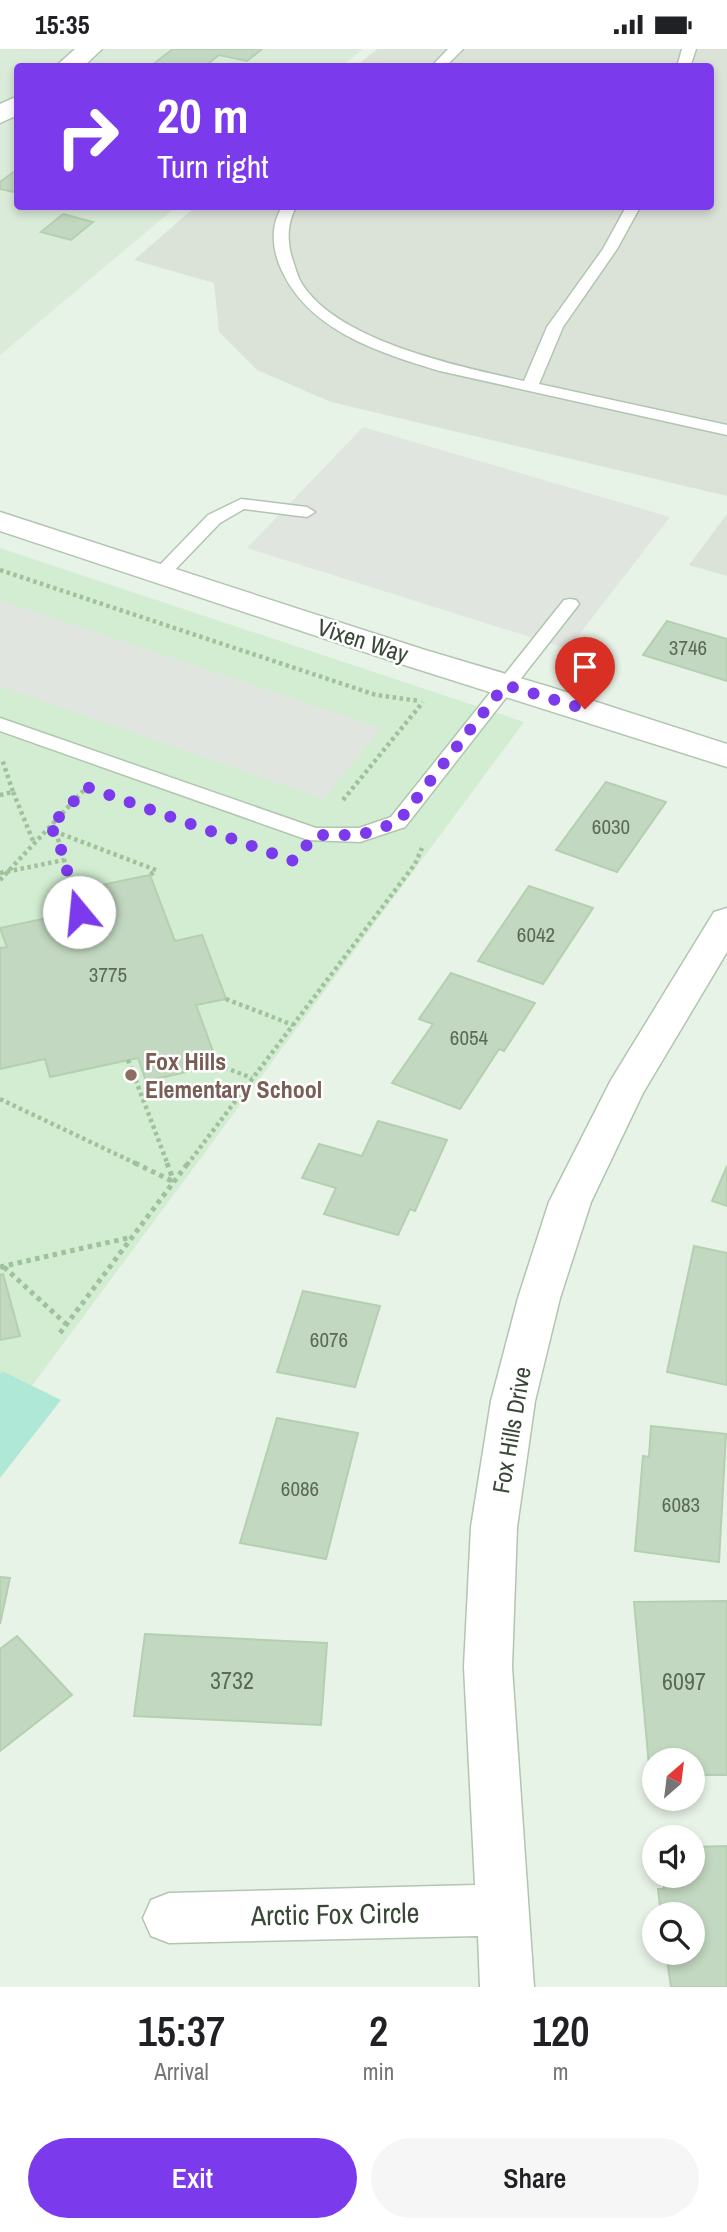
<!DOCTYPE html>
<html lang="en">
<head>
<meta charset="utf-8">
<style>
  :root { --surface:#fff; --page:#f6f6f6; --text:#202124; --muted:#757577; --accent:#7c3aed }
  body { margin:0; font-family:"Archivo Narrow",sans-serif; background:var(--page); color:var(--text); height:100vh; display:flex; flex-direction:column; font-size:26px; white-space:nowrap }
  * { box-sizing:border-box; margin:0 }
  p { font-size:23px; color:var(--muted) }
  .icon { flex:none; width:38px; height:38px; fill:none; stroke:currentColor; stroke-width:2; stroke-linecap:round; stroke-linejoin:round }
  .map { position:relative; height:1938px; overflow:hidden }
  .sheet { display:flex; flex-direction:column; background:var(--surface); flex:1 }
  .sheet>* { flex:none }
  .banner { position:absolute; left:14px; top:14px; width:700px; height:147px; border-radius:7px; box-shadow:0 4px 10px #0003; background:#7c3aed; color:#fff; overflow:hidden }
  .needle { width:46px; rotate:28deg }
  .tools { position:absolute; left:642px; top:1699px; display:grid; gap:14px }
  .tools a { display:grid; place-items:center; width:63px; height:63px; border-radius:50%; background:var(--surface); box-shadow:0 4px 10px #0003; font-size:35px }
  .pin { position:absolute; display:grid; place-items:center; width:60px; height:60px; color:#fff; margin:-72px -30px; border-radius:50% 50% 50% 0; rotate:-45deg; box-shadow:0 0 7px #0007 }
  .pin .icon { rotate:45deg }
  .me { position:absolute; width:77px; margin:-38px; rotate:343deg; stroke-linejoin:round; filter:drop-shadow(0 0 5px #0008) }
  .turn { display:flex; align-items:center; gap:24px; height:147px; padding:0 28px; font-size:32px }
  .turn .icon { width:91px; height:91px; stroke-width:2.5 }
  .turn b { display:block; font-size:49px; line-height:60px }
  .eta { display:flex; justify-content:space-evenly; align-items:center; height:119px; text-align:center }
  .eta b { font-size:42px; font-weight:600; line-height:49px }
  .primary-button { display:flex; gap:14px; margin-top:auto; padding:14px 28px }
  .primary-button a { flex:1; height:80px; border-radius:42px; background:var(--accent); color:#fff; font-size:28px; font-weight:600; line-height:80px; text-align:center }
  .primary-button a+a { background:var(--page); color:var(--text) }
  .status { display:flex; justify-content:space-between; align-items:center; height:49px; padding:0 35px; background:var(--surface); direction:ltr }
  .status svg { height:19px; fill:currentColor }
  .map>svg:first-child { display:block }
  .residential { fill:#daebd9 }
  .industrial { fill:#dbe3d9 }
  .education { fill:#d2edd1 }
  .green { fill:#b0e8d7 }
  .parking { fill:#e0e5df }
  .building { fill:#c3d8c0; stroke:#b4d0b0; stroke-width:2 }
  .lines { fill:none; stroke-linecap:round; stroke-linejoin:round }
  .service-casing { stroke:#b1c5b0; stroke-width:3 }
  .minor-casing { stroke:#b1c5b0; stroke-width:3 }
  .path-far1 { stroke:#9fc19b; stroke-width:4.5; stroke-dasharray:3.5 3.5; stroke-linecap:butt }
  .path { stroke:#9fc19b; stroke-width:5; stroke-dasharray:4.5 4.5; stroke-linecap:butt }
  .service { fill:#fff; fill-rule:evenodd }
  .minor { fill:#fff; fill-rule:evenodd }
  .route { stroke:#7c3aed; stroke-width:12; stroke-dasharray:0 21.6 }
  .education-dot { fill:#8d6e63; stroke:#fff; stroke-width:2.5 }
  .labels { text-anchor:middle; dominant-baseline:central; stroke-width:5; stroke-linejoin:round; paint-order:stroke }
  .number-label { font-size:21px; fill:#5b6b58 }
  .street-label { font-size:24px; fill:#384736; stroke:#fff }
  .education-label { font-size:24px; font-weight:bold; fill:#785e54; stroke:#fff; text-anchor:start }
  .near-number-label { font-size:24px; fill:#5b6b58 }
  .near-street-label { font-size:28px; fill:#384736; stroke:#fff }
</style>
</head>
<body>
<div class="status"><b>15:35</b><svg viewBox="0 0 49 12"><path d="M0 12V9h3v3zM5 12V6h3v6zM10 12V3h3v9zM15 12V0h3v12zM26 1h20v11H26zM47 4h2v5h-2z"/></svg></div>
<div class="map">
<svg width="727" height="1938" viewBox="0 0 727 1938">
  <rect width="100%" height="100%" fill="#e8f3e7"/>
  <path class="residential" d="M0 0H363L342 17 18 18V158H176L0 306Z"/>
  <path class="industrial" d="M377 0H727V447L331 353 257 321 219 283 214 234 134 211 195 158H710V18L356 17Z
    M727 465V527L689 516Z"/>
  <path class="education" d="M0 499 524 673 0 1380Z"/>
  <path class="green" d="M2 1322 61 1351 0 1429V1325Z"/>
  <path class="parking" d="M363 378 670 468 568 600 247 499Z
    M0 551 381 679 323 750 0 637Z"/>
  <path class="building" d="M173 0H262L247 12 219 6 204 18 152 16Z
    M18 120V144L0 140V133Z
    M63 165 93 173 71 191 41 183Z
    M667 572 727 590V632L643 606Z
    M606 733 666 753 617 823 556 801Z
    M150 826 175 892 202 886 226 950 196 956 218 1016 146 1032 138 1009 50 1028 45 1010 0 1020V899L7 898 0 879 85 861 78 841Z
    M529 837 593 859 543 935 478 912Z
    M451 924 535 954 504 1002 499 1000 460 1060 392 1034 433 975 419 970Z
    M378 1072 447 1091 415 1162 410 1160 398 1186 324 1165 336 1139 302 1129 319 1095 362 1107Z
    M727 1117V1157L712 1152Z
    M694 1197 727 1204V1336L667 1323Z
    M3 1225 20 1287 0 1291V1226Z
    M303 1242 380 1257 355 1338 277 1323Z
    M277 1369 358 1384 326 1510 240 1494Z
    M651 1377 726 1385 719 1513 635 1502 643 1407 649 1408Z
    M0 1528 10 1529 0 1575Z
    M727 1552V1726H693V1712H654V1727H650L634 1553Z
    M145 1585 327 1594 321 1676 134 1667Z
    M17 1587 72 1646 0 1702V1600Z
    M727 1797V1938H671L666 1904H693V1866H661L658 1840H664L663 1827H693V1798Z"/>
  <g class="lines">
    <g class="service-casing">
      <path id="service" d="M448 0H463L445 18H431Z
        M682 0H696L690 18H677Z
        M282 158H296C286 176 287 196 294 215 296 221 298 229 302 235 339 293 461 318 524 332L547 278 603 200 626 158H640L617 200 563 278 539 335 727 376V386L440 322C378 303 305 281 279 215 272 196 271 176 282 158Z
        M241 450 307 458 315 463 307 468 244 460 220 474 167 529H155L152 525 155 521 208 466Z
        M570 550 576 551 579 555 576 559 405 778 360 793 308 791 0 682V669L316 779H359L391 768 564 551Z"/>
    </g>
    <g class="minor-casing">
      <path id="minor" d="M75 0H102L83 18H55Z
        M18 47V66L0 74V55Z
        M0 463 422 600 550 638 727 695V718L398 614 0 482Z
        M727 859V903L643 1044 591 1153 560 1249 535 1352 517 1478 512 1618 534 1938H480L478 1887 169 1894 151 1887 143 1869 151 1851 169 1844 475 1836 464 1618 471 1478 491 1352 518 1249 549 1153 611 1031 714 863Z"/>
    </g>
    <path class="path-far1" d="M0 521 376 646 420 652
      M13 743 34 794
      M0 746 13 743 2 710
      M343 751 423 653
      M48 780 156 821 150 826
      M56 783 79 863
      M0 824 64 811
      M0 831 86 739
      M226 950 293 976
      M128 1011 168 1116
      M218 1016 252 1029
      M0 1050 139 1116
      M187 1116 415 815 422 799"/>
    <path class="path" d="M135 1114 174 1133
      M167 1114 174 1133
      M0 1218 132 1188
      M4 1218 66 1275
      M60 1284 188 1114"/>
    <use href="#service" class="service"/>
    <use href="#minor" class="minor"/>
  </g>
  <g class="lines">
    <path class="route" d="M79 863 56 783 48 780 87 738 294 812 315 786H360L398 773 505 636 585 660"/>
  </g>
  <circle class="education-dot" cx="131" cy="1026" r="7"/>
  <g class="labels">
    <g class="number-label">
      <text x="688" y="598">3746</text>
      <text x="611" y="777">6030</text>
      <text x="536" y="885">6042</text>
      <text x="108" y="925">3775</text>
      <text x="469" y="988">6054</text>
      <text x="329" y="1290">6076</text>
      <text x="300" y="1439">6086</text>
      <text x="681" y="1455">6083</text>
    </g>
    <g class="street-label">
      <text transform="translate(363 591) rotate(18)">Vixen Way</text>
      <text transform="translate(511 1381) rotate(-80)">Fox Hills Drive</text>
    </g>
    <g class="education-label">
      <text x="145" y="1012">Fox Hills<tspan x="145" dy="28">Elementary School</tspan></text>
    </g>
    <g class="near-number-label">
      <text x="232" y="1631">3732</text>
      <text x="684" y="1632">6097</text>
    </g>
    <g class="near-street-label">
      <text transform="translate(335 1865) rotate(-1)">Arctic Fox Circle</text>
    </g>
  </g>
</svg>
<div class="tools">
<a><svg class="needle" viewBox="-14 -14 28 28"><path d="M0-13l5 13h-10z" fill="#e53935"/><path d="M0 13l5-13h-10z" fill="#757577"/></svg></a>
<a><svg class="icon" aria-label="sound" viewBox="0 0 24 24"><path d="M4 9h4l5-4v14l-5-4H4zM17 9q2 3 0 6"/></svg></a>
<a><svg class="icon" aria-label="search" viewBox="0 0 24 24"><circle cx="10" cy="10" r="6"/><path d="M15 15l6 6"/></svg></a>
</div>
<div class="pin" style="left:585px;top:660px;background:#d93025"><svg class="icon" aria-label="arrive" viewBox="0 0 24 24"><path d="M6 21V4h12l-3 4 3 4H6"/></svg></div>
<svg class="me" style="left:79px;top:863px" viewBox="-20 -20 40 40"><circle r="19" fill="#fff"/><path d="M0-13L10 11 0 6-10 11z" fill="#7c3aed"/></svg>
<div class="banner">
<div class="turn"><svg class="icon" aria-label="right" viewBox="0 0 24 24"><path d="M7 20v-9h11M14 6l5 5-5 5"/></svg><div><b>20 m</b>Turn right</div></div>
</div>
</div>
<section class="sheet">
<div class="eta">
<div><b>15:37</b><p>Arrival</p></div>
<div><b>2</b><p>min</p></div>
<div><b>120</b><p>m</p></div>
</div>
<div class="primary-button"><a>Exit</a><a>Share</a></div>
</section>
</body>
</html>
